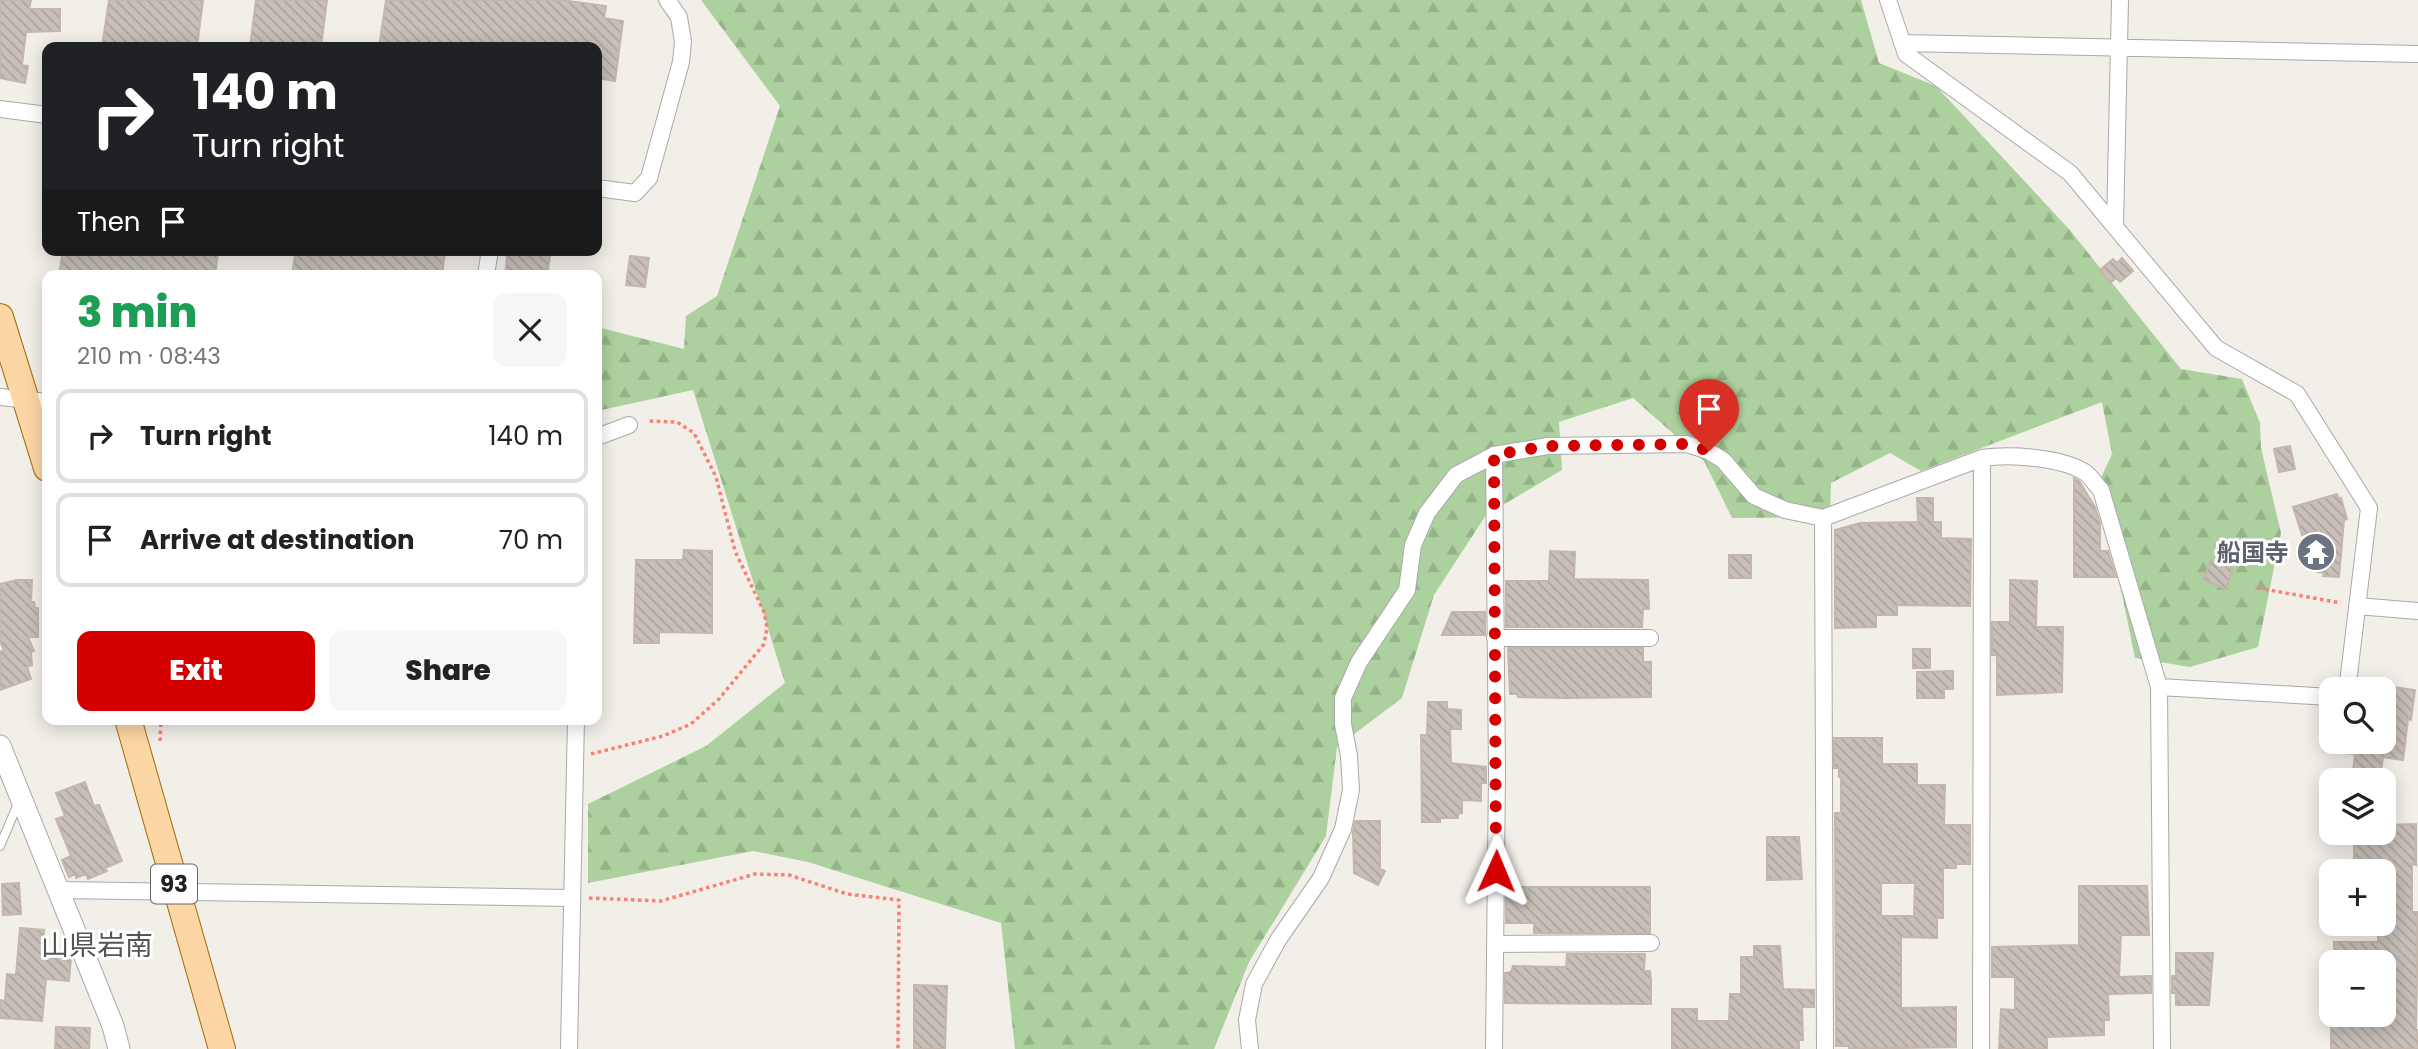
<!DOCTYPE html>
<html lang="en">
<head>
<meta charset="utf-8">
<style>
  :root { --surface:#fff; --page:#f6f6f6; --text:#222; --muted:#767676; --line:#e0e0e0; --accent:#d40000 }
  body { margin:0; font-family:Poppins,"Noto Sans JP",sans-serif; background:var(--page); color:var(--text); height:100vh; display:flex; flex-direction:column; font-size:26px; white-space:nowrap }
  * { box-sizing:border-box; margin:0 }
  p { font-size:23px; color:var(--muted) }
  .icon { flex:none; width:38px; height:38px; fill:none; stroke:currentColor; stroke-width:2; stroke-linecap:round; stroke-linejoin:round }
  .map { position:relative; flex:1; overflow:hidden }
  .drawer { position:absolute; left:42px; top:270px; width:560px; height:455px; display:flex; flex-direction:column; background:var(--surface); border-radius:14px; box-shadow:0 4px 18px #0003 }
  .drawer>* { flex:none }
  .top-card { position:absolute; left:42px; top:42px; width:560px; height:214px; border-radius:14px; box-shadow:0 4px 18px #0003; background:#202124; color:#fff; overflow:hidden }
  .fabs { position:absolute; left:2319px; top:677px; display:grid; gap:14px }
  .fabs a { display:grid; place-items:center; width:77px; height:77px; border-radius:14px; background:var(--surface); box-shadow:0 4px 18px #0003; font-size:35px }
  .pin { position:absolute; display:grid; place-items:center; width:60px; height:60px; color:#fff; margin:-72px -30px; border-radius:50% 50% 50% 0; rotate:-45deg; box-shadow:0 0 7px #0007 }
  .pin .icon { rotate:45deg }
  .me { position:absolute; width:77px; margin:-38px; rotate:1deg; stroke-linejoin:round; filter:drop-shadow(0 0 5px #0008) }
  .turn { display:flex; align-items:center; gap:24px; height:147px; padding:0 35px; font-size:32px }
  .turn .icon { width:91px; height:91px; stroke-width:2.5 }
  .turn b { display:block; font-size:49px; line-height:60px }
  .then { display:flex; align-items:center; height:66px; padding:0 35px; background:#0003; gap:14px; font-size:26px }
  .round { display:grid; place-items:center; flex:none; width:74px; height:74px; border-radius:14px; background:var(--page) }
  .head { display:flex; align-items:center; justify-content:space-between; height:119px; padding:0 35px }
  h1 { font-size:42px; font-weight:800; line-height:52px; color:#1e9e55 }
  .action { display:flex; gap:14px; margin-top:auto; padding:14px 35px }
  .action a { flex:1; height:80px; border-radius:14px; background:var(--accent); color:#fff; font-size:28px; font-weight:800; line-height:80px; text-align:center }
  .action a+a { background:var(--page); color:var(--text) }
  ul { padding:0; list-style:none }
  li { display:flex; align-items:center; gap:21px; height:94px; margin:0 14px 10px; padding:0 21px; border:4px solid var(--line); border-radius:14px }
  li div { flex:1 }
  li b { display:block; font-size:26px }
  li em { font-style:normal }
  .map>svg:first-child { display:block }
  .forest { fill:url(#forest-firs) }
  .building { fill:url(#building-back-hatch); stroke:#c4b6ab; stroke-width:2; fill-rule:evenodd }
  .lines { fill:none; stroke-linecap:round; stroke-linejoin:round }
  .service-casing { stroke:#a9a9a9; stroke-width:10 }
  .minor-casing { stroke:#a9a9a9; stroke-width:18 }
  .tertiary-casing { stroke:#a9a9a9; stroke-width:23 }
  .primary-casing { stroke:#a06b00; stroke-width:28 }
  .path { stroke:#fa8072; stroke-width:3.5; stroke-dasharray:3.5 3.5; stroke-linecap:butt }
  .service { stroke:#fff; stroke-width:8 }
  .minor { stroke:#fff; stroke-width:16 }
  .tertiary { stroke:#fff; stroke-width:21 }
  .primary { stroke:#fcd6a4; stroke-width:26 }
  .route { stroke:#d40000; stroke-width:12; stroke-dasharray:0 21.6 }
  .labels { text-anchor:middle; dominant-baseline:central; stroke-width:6; stroke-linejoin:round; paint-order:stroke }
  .shield { fill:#fff; stroke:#646464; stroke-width:2 }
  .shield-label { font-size:23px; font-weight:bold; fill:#222 }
  .worship-label { font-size:24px; font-weight:bold; fill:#5b616d; stroke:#fff; text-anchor:end }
  .quarter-label { font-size:28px; fill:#555; stroke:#fff }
</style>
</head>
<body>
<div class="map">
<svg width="2418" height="1049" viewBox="0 0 2418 1049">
  <defs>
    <pattern id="forest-firs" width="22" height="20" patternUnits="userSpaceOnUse" patternTransform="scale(1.75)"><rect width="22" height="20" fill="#add19e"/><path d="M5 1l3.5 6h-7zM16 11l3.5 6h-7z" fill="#95b388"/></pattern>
    <pattern id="building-back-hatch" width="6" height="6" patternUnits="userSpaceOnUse" patternTransform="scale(1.75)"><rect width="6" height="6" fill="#c7bfb8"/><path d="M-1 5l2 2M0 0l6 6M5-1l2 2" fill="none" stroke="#aba49e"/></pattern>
  </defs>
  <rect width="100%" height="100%" fill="#f2efe9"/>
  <path class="forest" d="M701 0H1861L1879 63 1936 86 2069 229 2181 369 2242 379 2260 423 2261 448 2281 533 2258 647 2190 667 2135 658 2099 482 2112 454 2102 402 1921 471 1890 453 1831 483 1830 517 1732 518 1704 461 1633 398 1559 422 1562 470 1486 515 1434 595 1402 698 1337 747 1326 836 1249 962 1214 1049H1015L1001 923 808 862 753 851 588 883V804L706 746 785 683 693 390 597 411V327L684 349 686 316 717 296 780 106Z"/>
  <path class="building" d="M0 0H31L29 9H60V31L26 32 22 65 28 66 25 83 0 78Z
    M109 0H203L197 47H102Z
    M256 0H327L321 47H250Z
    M386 0H561L606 6 604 18 623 21 615 81 597 78V47H379Z
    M63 250H200L218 253 215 275H59Z
    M296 250H433L445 252 442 275H292Z
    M508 250H551L548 269H544L543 275H505Z
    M630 256 649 258 645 287 626 285Z
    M2122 258 2133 271 2120 282 2116 278 2110 283 2100 270 2113 259 2117 263Z
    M2290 446 2295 469 2279 472 2274 449Z
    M2074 478 2079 481 2095 507 2100 523V551H2108L2116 577H2074Z
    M2337 494 2339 499 2341 498 2347 519 2344 520 2339 577 2323 576 2324 573 2317 572 2321 530 2302 535 2293 507Z
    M1917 498H1933V522H1941V538L1971 539 1970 606 1897 605V615H1876V627L1835 628V530L1860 523 1918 522Z
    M684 550 712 551V633L659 632V643H634L636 560H683Z
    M1550 551 1575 552 1574 579 1648 580 1649 609H1643L1642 627H1506V581H1549Z
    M1729 555H1751V578H1729Z
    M2211 560 2233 569 2226 589 2203 580Z
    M17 580H32L31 602H34L35 608H38V637H28L34 651 31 652 32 665 27 667 31 679 0 690V652L4 650 0 642V584Z
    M2010 580 2037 581 2036 627H2063L2062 692 1997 695V655H1992V622H2010Z
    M1452 612H1485V635H1442Z
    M1508 648H1643V662H1651V697L1565 698 1518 697 1517 694H1510Z
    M1913 649H1930V668H1913Z
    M1953 671V689H1944V698H1917V672Z
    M2387 686 2415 690 2411 720 2408 719 2403 760 2383 757 2380 780H2352L2355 754 2345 753 2346 742H2384V695H2385Z
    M1428 702H1447V709L1461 710V729H1450L1451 763 1486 767V783H1481V801L1462 800V813L1458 814V818H1440V822H1422L1421 735H1427Z
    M1834 738H1882V764H1917V785H1945L1944 825H1970V864H1956V868H1943V918H1937V938L1901 937V1008L1956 1007V1047L1849 1049V1046H1836L1835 813H1841V777H1839V768H1834ZM1881 883H1915L1914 916H1881Z
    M85 782 94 806 99 805 122 861 105 868 107 871 88 879 86 874 76 878 75 874 69 877 62 860 71 856 56 819 65 816 56 793Z
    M1355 821H1380V869L1385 871 1378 885 1354 873 1353 831Z
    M2416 824V865L2412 864V912H2418L2416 1030H2418V1049H2331V1016L2384 1015V962H2334V942H2378V924H2384V872H2354V833H2387L2386 825Z
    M1767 837H1799L1802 879 1767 880Z
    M19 883 21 914 3 915 2 884Z
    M2079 886H2147L2149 935H2121L2119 977 2151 976V993L2108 994 2109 1020H2104V1035L2047 1037V1049H1999L2001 1009 2015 1010V977H1992V947L2079 945Z
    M1510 887H1650V933H1534V923H1506V889H1510Z
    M20 928 44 930 43 951 69 953V958H71L69 981 46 979 42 1021 0 1018V1000L5 1001 7 974 16 975Z
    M1754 946H1780L1783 989 1814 990V1007H1802L1803 1040H1799V1049H1672V1009H1697V1021H1729L1730 994H1741V957H1754Z
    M2176 953H2213L2209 1005H2176V993H2172V976H2176Z
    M1567 954H1645L1644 971H1650L1651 980V1004L1505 1003V973L1511 972 1513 966 1566 967Z
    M914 985 947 986 945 1049H914Z
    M56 1027 90 1028 89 1049H55Z"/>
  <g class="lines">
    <g class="service-casing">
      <path id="service" d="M0 846 19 801"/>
    </g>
    <g class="minor-casing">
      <path id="minor" d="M1888 0 1906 54 2070 173 2216 348 2297 394 2369 508 2348 683 2345 690
        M1902 43 2418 54
        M0 109 47 115
        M597 188 635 193 649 178 681 62 683 42 679 17 667 0
        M2115 225 2120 0
        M486 275 490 250
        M0 397 47 402
        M597 437 629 425
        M1823 518 1825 1049
        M2357 606 2418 611
        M1495 638H1650
        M2159 687 2331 697
        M59 890 571 898
        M1495 944 1651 943
        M569 1049 576 719
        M1250 1049 1247 1020 1254 984 1278 940 1321 878 1343 829 1351 790 1349 756 1343 724V698L1359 662 1407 590 1413 545 1427 513 1456 475 1494 455 1548 446 1687 444 1708 451 1723 460 1754 496 1785 510 1823 518 1982 458C2010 454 2062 457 2086 473 2091 477 2096 485 2101 490L2159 687 2162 1049
        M1494 1049 1497 773 1494 455
        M1981 1049 1982 458"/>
    </g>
    <g class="tertiary-casing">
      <path id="tertiary" d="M0 746 113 1026 119 1049"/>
    </g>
    <g class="primary-casing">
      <path id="primary" d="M0 317 47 468
        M128 719 222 1049"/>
    </g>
    <path class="path" d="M2258 588 2341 603
      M160 741 161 719
      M591 754 663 736 691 724 719 699 764 644 767 628 764 612 735 551 716 477 694 433 677 422 647 421
      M589 898 661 901 755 874 789 875 847 894 899 900 898 1049"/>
    <use href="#service" class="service"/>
    <use href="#minor" class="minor"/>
    <use href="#tertiary" class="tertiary"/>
    <use href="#primary" class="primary"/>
  </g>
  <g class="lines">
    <path class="route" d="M1496 871 1494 455 1548 446 1687 444 1709 451"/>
  </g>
  <defs>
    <g id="temple-disc" transform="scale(2.0125)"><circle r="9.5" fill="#6b7280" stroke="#fff"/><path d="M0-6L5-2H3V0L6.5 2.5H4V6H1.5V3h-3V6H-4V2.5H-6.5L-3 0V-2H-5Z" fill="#fff"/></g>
  </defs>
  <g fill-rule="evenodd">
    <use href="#temple-disc" x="2316" y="552"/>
  </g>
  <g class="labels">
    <rect class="shield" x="151" y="864.5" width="46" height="39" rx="5"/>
    <g class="shield-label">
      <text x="174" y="884">93</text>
    </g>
    <g class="worship-label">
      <text x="2289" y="552">船国寺</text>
    </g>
    <g class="quarter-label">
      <text x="97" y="945">山県岩南</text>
    </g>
  </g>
</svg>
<div class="fabs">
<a><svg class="icon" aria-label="search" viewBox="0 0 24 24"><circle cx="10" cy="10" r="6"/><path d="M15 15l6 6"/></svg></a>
<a><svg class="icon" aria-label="layers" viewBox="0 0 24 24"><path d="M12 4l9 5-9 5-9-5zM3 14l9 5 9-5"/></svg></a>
<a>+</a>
<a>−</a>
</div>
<div class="pin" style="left:1709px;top:451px;background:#d93025"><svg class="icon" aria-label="arrive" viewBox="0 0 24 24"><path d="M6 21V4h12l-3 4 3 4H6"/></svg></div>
<svg class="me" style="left:1496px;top:871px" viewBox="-20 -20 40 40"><path d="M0-17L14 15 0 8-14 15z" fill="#d40000" stroke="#fff" stroke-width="4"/></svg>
<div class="top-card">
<div class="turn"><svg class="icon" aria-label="right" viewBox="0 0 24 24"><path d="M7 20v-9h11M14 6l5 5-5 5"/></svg><div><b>140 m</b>Turn right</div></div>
<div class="then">Then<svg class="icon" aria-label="arrive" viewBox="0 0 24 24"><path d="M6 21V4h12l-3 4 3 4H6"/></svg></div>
</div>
<section class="drawer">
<div class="head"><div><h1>3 min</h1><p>210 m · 08:43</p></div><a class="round"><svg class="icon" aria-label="close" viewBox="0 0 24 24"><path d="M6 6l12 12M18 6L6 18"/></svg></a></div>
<ul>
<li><svg class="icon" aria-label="right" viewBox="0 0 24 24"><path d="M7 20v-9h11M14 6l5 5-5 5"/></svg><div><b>Turn right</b></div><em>140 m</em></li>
<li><svg class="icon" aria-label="arrive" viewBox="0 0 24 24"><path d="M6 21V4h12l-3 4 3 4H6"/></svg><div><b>Arrive at destination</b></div><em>70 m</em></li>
</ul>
<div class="action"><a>Exit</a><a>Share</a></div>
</section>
</div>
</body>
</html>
